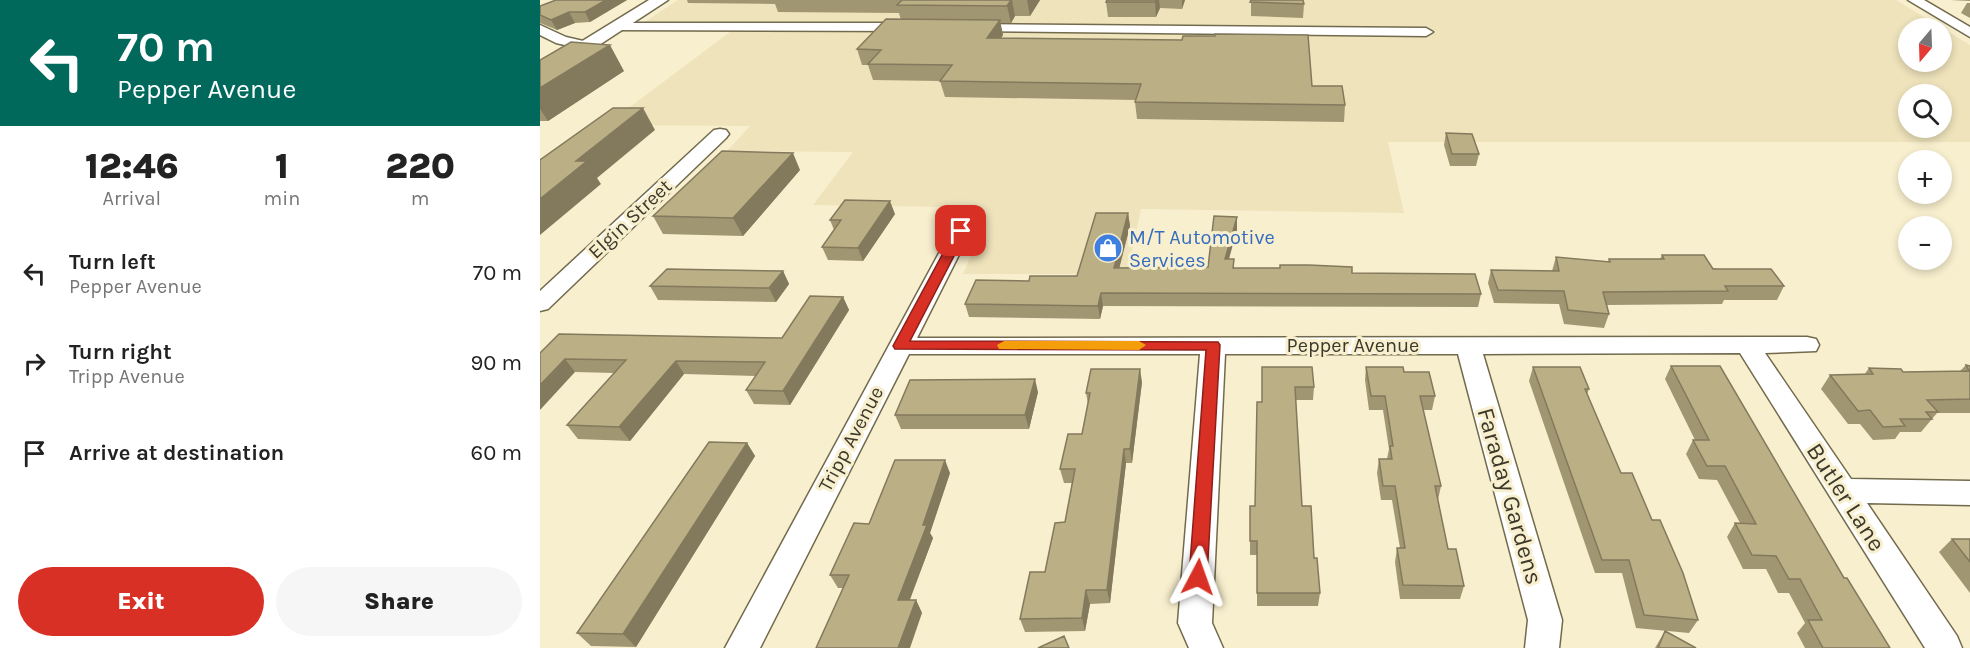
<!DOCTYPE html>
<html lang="en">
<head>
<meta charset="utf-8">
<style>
  :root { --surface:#fff; --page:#f6f6f6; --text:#222; --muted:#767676; --accent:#d93025 }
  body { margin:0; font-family:Karla,sans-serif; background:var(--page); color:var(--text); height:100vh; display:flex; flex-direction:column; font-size:22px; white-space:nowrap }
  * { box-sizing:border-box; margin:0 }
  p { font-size:20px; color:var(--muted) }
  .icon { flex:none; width:33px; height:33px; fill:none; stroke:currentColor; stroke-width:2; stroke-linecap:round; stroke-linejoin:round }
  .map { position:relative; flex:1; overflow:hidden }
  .panel { display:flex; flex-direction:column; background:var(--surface); width:540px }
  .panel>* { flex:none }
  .top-card { background:#00695c; color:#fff; overflow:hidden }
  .needle { width:39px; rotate:199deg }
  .controls { position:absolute; left:1358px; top:18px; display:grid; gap:12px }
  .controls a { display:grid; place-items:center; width:54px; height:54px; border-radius:50%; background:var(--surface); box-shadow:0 3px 9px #0003; font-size:30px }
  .pin { position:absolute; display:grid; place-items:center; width:51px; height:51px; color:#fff; margin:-26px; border-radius:12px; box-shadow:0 3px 9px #0006 }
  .me { position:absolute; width:66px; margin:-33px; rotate:4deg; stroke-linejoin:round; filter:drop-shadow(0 0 4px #0008) }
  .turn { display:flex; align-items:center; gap:21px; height:126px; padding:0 18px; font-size:27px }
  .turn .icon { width:78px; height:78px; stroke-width:2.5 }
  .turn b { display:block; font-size:42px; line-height:51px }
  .eta { display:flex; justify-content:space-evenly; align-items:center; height:102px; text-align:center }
  .eta b { font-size:36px; font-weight:800; line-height:42px }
  .primary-button { display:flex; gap:12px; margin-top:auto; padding:12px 18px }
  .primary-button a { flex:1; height:69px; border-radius:36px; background:var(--accent); color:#fff; font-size:24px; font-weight:800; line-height:69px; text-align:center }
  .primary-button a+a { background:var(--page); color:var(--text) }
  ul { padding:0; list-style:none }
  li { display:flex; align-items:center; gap:18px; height:90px; padding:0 18px }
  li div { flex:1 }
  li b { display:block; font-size:22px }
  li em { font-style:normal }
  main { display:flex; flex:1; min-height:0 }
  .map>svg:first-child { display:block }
  .built { fill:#eee3bb; fill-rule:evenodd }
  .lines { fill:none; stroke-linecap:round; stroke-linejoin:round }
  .minor-casing { stroke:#726a4d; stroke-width:3 }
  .major-casing { stroke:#726a4d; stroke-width:3 }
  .minor { fill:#fff; fill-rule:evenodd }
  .major { fill:#fff; fill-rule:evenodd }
  .wall { fill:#a19672 }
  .shaded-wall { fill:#837a5d }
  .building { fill:#bbaf85; stroke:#837a5d; stroke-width:1.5 }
  .route { fill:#d93025; stroke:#8d1f18; stroke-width:1.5 }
  .slow { fill:#f59e0b }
  .labels { text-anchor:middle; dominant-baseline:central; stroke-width:6; stroke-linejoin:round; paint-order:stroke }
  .street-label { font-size:20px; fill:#3c392c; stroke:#f8efce }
  .shop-label { font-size:20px; fill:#366cbe; stroke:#f8efce; text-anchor:start }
  .near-street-label { font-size:24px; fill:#3c392c; stroke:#f8efce }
</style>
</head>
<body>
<main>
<section class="panel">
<div class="top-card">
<div class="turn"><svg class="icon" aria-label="left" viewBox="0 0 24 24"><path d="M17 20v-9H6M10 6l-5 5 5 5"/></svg><div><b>70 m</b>Pepper Avenue</div></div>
</div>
<div class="eta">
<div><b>12:46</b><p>Arrival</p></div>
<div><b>1</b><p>min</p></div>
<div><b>220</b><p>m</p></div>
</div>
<ul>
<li><svg class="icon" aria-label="left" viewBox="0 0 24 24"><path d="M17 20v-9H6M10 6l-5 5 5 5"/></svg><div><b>Turn left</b><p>Pepper Avenue</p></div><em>70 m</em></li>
<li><svg class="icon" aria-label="right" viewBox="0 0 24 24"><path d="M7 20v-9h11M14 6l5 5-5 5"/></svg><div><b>Turn right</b><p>Tripp Avenue</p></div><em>90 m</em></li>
<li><svg class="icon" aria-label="arrive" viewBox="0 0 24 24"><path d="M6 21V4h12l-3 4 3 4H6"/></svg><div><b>Arrive at destination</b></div><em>60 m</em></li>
</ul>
<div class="primary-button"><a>Exit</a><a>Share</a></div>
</section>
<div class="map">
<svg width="1430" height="648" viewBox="0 0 1430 648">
  <rect width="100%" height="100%" fill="#f8efce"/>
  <path class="built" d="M138 0H1356L1430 45V142H848L864 213 601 209 587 274H423L447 218H404L409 207 273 205 313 152 187 151 210 126 66 125 190 32 91 31ZM1368 28H1401V62H1368ZM1368 94H1401V128H1368Z"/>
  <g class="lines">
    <g class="minor-casing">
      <path id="minor" d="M1368 0H1384L1430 27V37Z
        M77 23H371L378 27 371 31 72 30V24Z
        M430 24 886 28 893 32 886 36 425 31 423 28Z
        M0 25 26 37 52 43 54 46 47 50 16 43 0 35Z
        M180 129 186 130 189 134 186 138 8 309 0 311V291L174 130Z
        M421 225 428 227 431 231 377 338 1267 337 1276 339 1279 345 1276 351 1225 353 1311 479 1430 481V505L1327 503 1417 636 1422 648H1385L1200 353 943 354 1022 620 1019 648H985L988 620 918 354H685L672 623 683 648H649L638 623 660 354H369L220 648H185L411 231 414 227Z"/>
    </g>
    <g class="major-casing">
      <path id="major" d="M109 0H128L7 79 0 81V67Z"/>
    </g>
    <use href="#minor" class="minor"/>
    <use href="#major" class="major"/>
  </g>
  <path class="wall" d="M16 0H87L50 22 35 23 17 30 0 23V6Z
    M147 0H500L490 16H475L471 23H460L463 35 461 38 772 86 805 105 804 122 597 119 595 102 596 100 405 97 400 81 333 80 328 65H322L317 49 361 20 359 13 238 12 235 4 148 3Z
    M567 0H645L642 9 620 8 616 17H568L566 2Z
    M711 0 764 4 763 18 711 16Z
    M1410 0H1430V1Z
    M1427 3H1430V18L1421 13Z
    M0 60 84 71 8 121H0Z
    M906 133 939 154 936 166H910L904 145Z
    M260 170 203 236 123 234 113 216Z
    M588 213 590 226 579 268 668 267 697 217V230L689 259H694V268L812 273 941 294 938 307 563 306 560 319 429 317 425 304 489 281 537 276Z
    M355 214 323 261 288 260 282 247 294 230 290 220Z
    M1122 255 1244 286 1237 300H1184L1182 304 1067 305 1069 314 1064 328 1024 324 1019 304 954 303 948 283 951 270 1012 271 1016 257 1068 262 1069 259H1120Z
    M243 271 249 284 236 302 118 300 110 286Z
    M303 297 309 310 250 405 214 404 206 390 216 376 144 374 90 441 38 439 27 425 74 373 35 372 0 353 242 338Z
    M1426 365 1430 366V413H1397L1381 432H1360L1355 439 1333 440 1320 424H1308L1281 389 1290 375H1324L1329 368 1363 372 1420 371Z
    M1131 366 1304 578 1350 648H1265L1257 633 1265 623 1249 593H1238L1226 569H1203L1187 537 1195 523H1200L1177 480 1159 479 1146 454 1153 440H1155L1125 379Z
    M722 367 774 387 773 400H756L762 506 774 558 780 593 778 606H717V555H710V506H715L722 402Z
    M826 367 864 372 895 396 892 410H883L901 486 898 500 908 549 924 586 920 599H860L855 562 857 548H860L852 500H841L837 473 839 459H847L849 449 843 410H829L825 380Z
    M993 367 1049 389 1047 394 1081 473 1112 520 1158 620 1149 633 1096 628 1082 573H1055L989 381Z
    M602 382 592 463H586L570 603 550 604 545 631 485 632 480 619 505 572 525 522 532 483H524L520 469 542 434 548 404 546 393Z
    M498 392 489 429H361L355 415Z
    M207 443 215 456 96 647 51 646 37 633Z
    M410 473 390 533 393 538 369 600H376L382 613 303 588H298L290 575 329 524Z
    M1412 539H1430V593L1399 552Z
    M1125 631 1156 648H1115Z"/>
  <path class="shaded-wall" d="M66 0H87L50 22 45 12Z
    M471 0H472L475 16 471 23 467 6Z
    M487 0H500L490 16Z
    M616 0H619L620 8 616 17 615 2Z
    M642 0H645L642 9Z
    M29 12 35 23 17 30 11 20Z
    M460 20 463 35 451 53 447 38Z
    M70 45 84 71 8 121 0 109V88Z
    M103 108 115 130 57 178 61 184 0 235V199L36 161Z
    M253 153 260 170 203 236 193 218Z
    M350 201 355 214 323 261 318 248Z
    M588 213 590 226 576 281 574 268Z
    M697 217V230L685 272V259Z
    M243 271 249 284 236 302 229 288Z
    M561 293 563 306 560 319 558 306Z
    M303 297 309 310 250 405 243 391Z
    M25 359 35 372 0 410V385Z
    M136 361 144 374 90 441 79 427Z
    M600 369 602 382 592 463 590 449Z
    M495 379 498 392 489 429 485 415Z
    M207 443 215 456 96 647 83 634Z
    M584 449 586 463 570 603 567 590Z
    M405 460 410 473 390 533 393 538 365 613 358 600Z
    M546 590 550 604 545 631 542 618Z
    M376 600 382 613 370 648H358Z"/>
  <path class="building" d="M16 0H66L45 12H29L11 20 0 15V6Z
    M362 0H471L467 6 357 5Z
    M567 0H616L615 2H566Z
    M711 0H763L764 4 710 2Z
    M346 19 460 20 447 38 642 40 643 36H675V34L768 35 772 86H802L805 105 595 102 601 84 400 81 412 65 328 64 341 50 317 49Z
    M31 42 70 45 0 88V60Z
    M73 108H103L36 161H47L0 199V160Z
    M906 133 932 134 939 154H912Z
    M182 151 253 153 193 218 113 216Z
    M305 200 350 201 318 248 282 247 301 220H290Z
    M556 213H588L574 268 668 267 674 216 697 217 685 259H694L693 268H740V265H769L812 267V273L935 274 941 294 561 293 558 306 425 304 436 280 489 281 490 276H537Z
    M1122 255H1164L1173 269H1231L1244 286H1185L1188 291 1063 292 1069 314 1028 310 1024 291 958 290 951 270 1019 271 1016 257 1070 262 1069 259H1124Z
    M127 269 243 271 229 288 110 286Z
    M270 296 303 297 243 391 206 390 225 362 136 361 79 427 27 425 86 360 25 359 0 385V353L19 334 242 338Z
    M1426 365 1430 366V399L1387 400 1398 412H1386L1392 419H1360L1365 426 1343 427 1330 410 1318 411 1290 375 1333 374 1329 368 1361 369 1363 372 1429 371Z
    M1131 366H1180L1304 578H1307L1350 648H1283L1268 620H1282L1260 579H1249L1236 556 1212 555 1195 523 1216 524 1185 466H1167L1153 440H1169Z
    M722 367H772L774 387H755L762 506H771L774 558H777L780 593H717V541H710V506H715L717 402H722Z
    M826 367H863L864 372H889L895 396H880L901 486H895L908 549H916L924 586 863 585 857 548H865L855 486H843L839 459H852L850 446H853L845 396H831Z
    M993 367H1040L1049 389H1045L1081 473H1092L1112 520H1120L1143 573 1158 620 1104 615 1089 560H1062Z
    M551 369H600L590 449H584L567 590H546L542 618 480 619 490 572H505L515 523 525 522 535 469H520L528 434H542L550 393H546Z
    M495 379 485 415H355L370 380Z
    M169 442 207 443 83 634 37 633Z
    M355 460H405L383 525H387L358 600H376L358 648H276L309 575H290L314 523 329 524Z
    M1412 539H1430V562Z
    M1125 631 1156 648H1118Z
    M524 636 529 648H498Z"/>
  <path class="route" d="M421 228 427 231 370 341 678 342 680 345 667 577 664 583 658 585 651 583 649 577 666 350 355 349 353 346 415 231Z"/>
  <path class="slow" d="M464 341H599L606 345 599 350 459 349 457 345Z"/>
  <defs>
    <g id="shop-disc" transform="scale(1.5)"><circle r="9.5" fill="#3f7fe0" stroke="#f8efce"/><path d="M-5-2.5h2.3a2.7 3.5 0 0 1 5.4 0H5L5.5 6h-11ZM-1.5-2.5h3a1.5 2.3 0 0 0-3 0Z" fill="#fff"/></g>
  </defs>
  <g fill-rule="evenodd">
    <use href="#shop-disc" x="568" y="248"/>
  </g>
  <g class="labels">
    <g class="street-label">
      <text transform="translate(90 219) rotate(-43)">Elgin Street</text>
      <text x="813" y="345">Pepper Avenue</text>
      <text transform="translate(311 439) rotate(-62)">Tripp Avenue</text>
    </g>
    <g class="shop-label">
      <text x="589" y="237">M/T Automotive<tspan x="589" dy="23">Services</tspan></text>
    </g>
    <g class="near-street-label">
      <text transform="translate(970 496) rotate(74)">Faraday Gardens</text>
      <text transform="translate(1306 497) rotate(57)">Butler Lane</text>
    </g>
  </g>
</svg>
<div class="controls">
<a><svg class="needle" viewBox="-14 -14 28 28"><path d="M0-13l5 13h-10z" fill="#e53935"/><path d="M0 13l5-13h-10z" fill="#767676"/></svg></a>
<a><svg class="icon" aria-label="search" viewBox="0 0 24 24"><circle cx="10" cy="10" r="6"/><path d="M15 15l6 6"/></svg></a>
<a>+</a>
<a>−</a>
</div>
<div class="pin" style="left:421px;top:231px;background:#d93025"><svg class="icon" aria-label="arrive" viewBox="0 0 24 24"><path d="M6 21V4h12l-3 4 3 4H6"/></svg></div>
<svg class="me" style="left:658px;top:577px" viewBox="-20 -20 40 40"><path d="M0-17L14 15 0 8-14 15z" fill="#d93025" stroke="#fff" stroke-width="4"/></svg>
</div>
</main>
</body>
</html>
